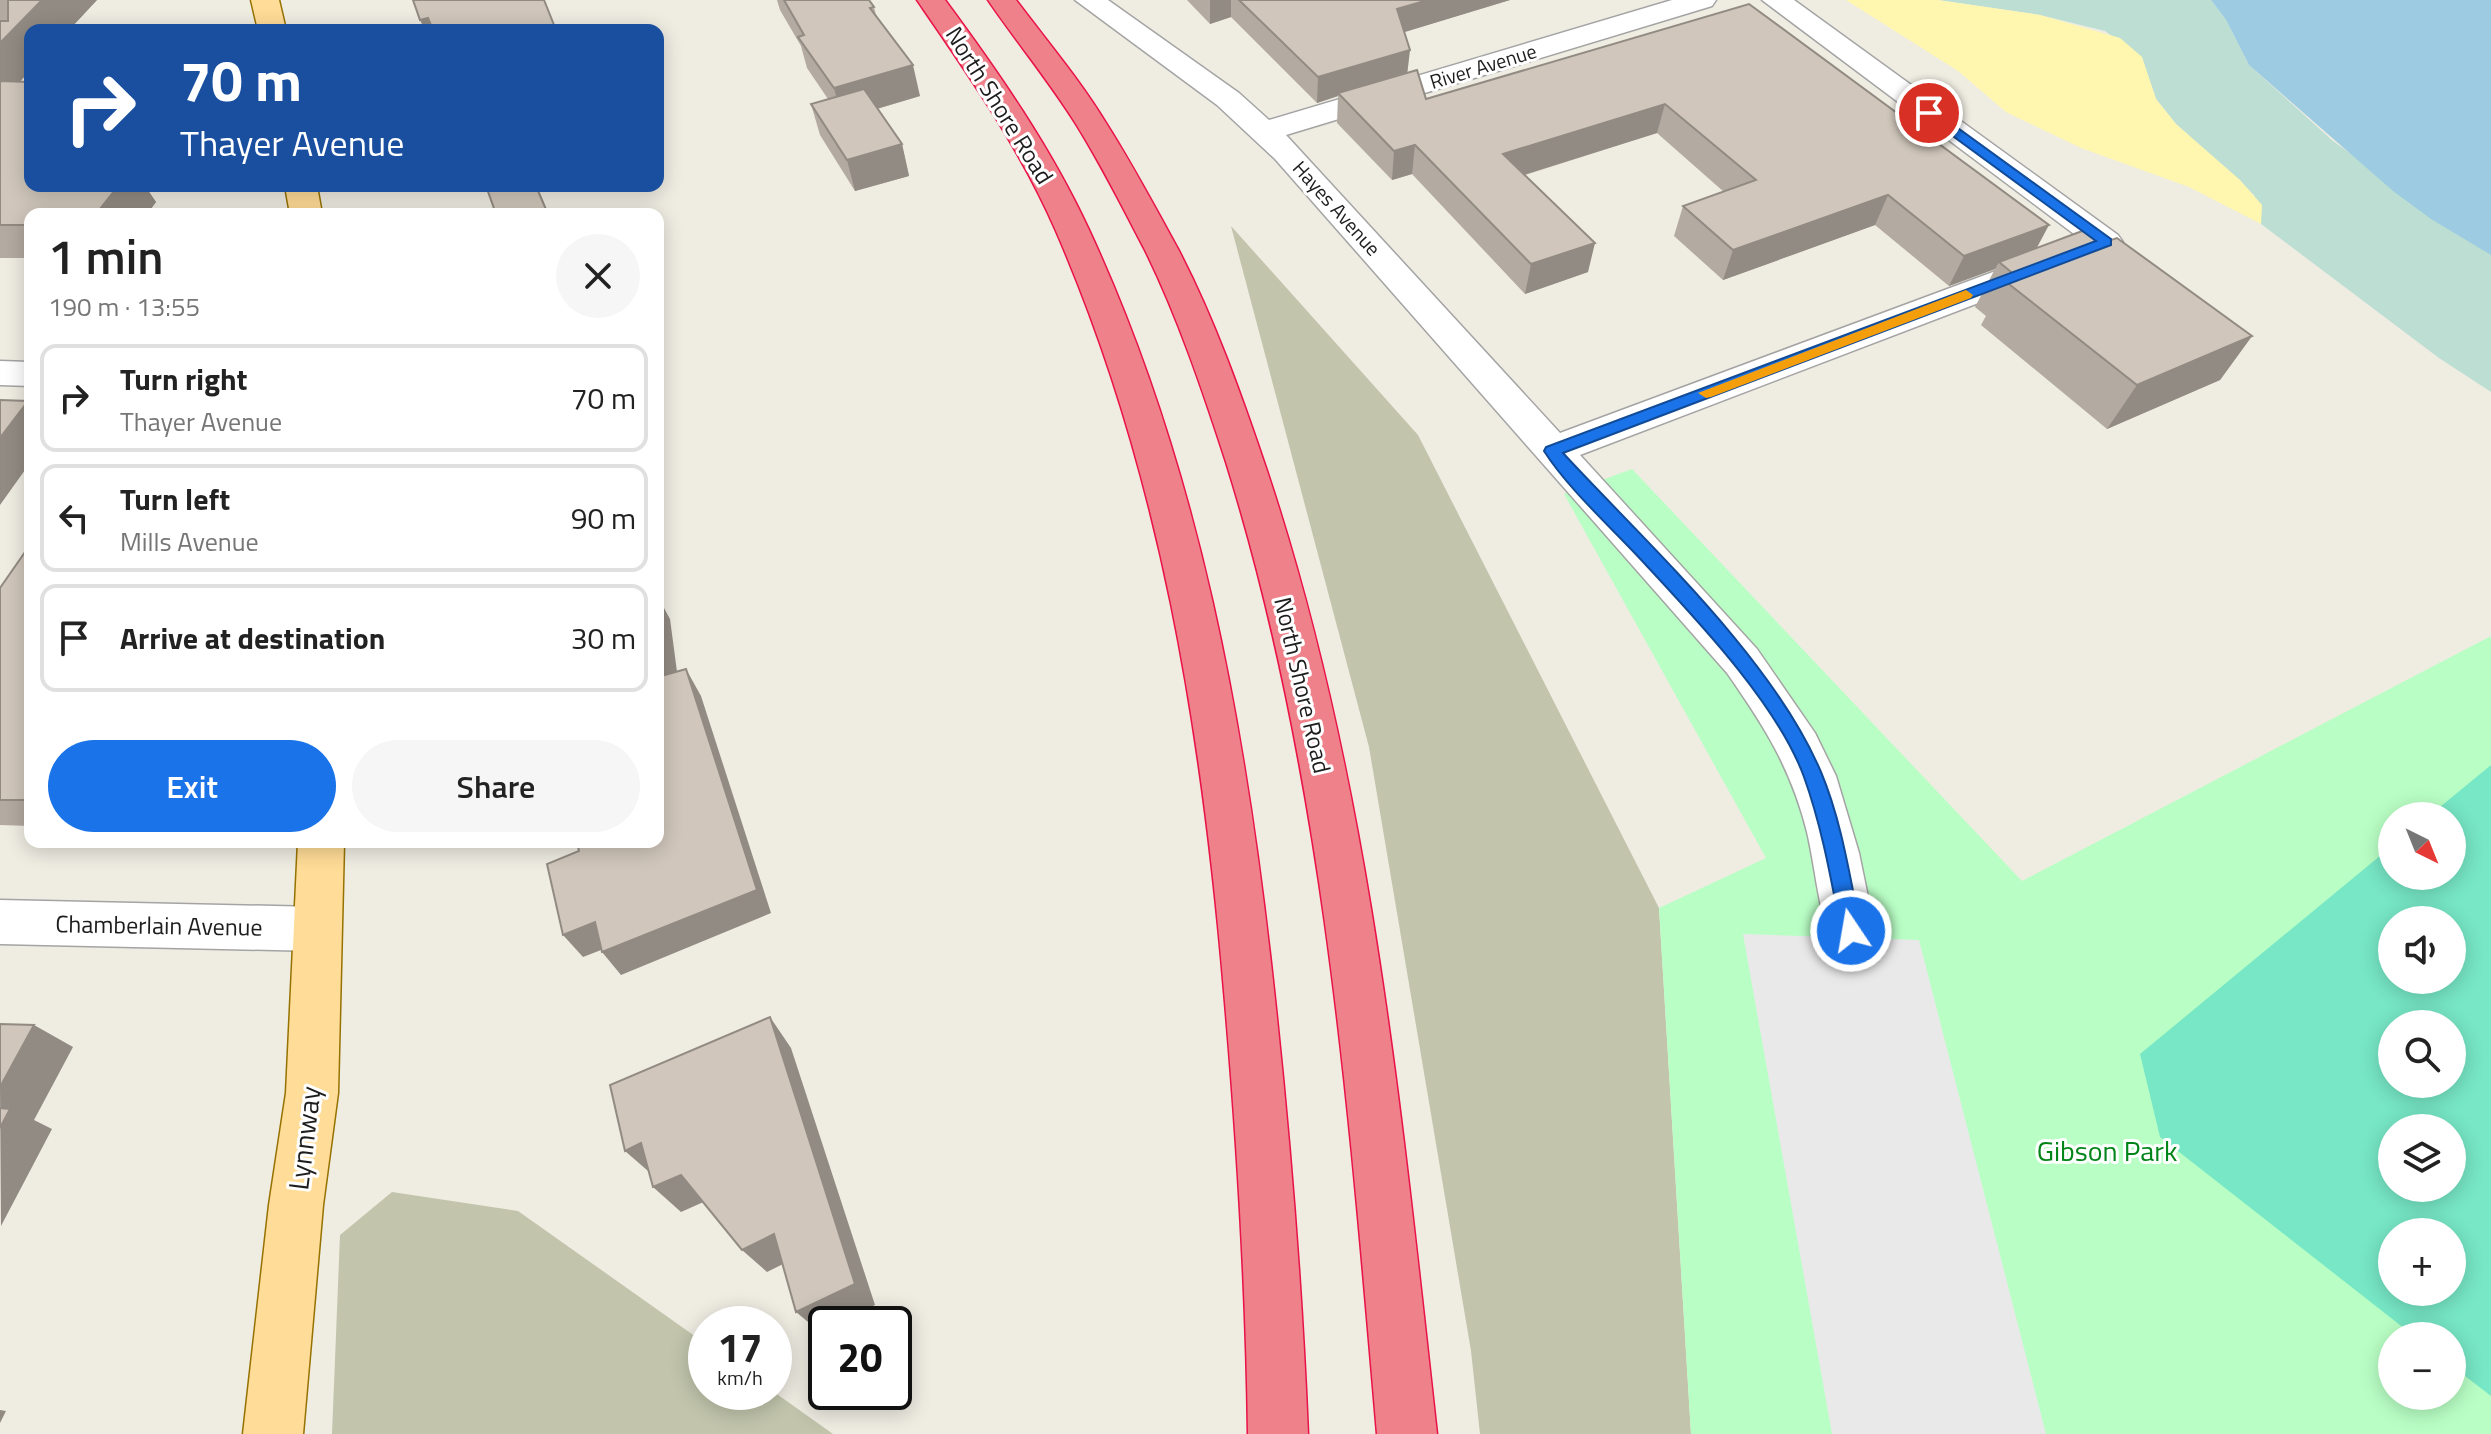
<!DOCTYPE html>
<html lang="en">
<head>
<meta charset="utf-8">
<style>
  :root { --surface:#fff; --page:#f6f6f6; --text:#222; --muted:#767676; --line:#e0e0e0; --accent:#1a73e8 }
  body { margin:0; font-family:"Titillium Web",sans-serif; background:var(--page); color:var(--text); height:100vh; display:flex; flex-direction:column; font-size:30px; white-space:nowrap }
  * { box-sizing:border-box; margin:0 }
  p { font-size:26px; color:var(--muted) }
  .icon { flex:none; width:44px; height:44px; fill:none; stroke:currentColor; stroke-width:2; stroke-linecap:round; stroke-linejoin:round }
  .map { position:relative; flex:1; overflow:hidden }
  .details { position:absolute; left:24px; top:208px; width:640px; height:640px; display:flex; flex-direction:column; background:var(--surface); border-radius:16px; box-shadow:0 4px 20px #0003 }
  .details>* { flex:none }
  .banner { position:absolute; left:24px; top:24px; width:640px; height:168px; border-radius:16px; box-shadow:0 4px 20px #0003; background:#1a4fa0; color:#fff; overflow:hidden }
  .needle { width:52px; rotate:137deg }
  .fabs { position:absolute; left:2378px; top:802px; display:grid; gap:16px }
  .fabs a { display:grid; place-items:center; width:88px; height:88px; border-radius:50%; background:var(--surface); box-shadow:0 4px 20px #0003; font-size:40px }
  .speed { position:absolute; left:688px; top:1306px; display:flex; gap:16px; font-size:40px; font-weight:700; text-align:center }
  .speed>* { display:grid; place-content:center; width:104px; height:104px; border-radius:50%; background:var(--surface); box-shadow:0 4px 20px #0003; line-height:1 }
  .speed small { font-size:20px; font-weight:400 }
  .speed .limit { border:4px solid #111; border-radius:12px; background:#fff; color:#111 }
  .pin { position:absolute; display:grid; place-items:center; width:68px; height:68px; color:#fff; margin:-34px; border:4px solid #fff; border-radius:50%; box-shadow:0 2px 8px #0007 }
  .me { position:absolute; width:88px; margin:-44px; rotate:348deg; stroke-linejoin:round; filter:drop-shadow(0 0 6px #0008) }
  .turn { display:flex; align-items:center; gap:28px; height:168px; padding:0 24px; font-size:36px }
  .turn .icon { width:104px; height:104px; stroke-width:2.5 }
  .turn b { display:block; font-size:56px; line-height:68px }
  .round { display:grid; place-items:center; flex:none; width:84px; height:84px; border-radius:42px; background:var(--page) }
  .headline { display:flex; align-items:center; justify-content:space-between; height:136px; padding:0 24px }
  h1 { font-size:48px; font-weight:600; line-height:60px }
  .cta { display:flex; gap:16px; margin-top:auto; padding:16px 24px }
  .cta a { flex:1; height:92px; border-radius:48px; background:var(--accent); color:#fff; font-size:32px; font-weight:600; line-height:92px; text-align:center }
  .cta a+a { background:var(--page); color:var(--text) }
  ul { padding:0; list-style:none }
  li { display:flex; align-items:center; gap:24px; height:108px; margin:0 16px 12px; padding:0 8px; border:4px solid var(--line); border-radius:16px }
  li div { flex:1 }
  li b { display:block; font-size:30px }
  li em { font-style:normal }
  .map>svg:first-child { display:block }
  .construction { fill:#c2c5ac }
  .wetland { fill:#bddfd3 }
  .sand { fill:#fff6b0 }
  .park { fill:#b9ffc5; fill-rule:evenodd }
  .pitch { fill:#77e7c6; fill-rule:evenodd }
  .parking { fill:#e9e9e9 }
  .water { fill:#9dcce2 }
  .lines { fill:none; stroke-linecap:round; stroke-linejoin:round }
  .minor-casing { stroke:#a4a4a4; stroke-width:3 }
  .major-casing { stroke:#967200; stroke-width:3 }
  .highway-casing { stroke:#e91348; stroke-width:3 }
  .minor { fill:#fff; fill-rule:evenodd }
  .major { fill:#ffdc97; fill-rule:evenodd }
  .highway { fill:#ef818b; fill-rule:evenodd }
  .wall { fill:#b3aaa1 }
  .shaded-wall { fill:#928b83 }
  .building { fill:#d0c6bb; stroke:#928b83; stroke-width:2 }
  .route { fill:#1a73e8; stroke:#114b97; stroke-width:2 }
  .slow { fill:#f59e0b }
  .labels { text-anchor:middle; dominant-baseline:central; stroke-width:6; stroke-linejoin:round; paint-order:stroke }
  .far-street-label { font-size:20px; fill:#1d1d1d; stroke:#fff }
  .street-label { font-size:24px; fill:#1d1d1d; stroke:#fff }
  .near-street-label { font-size:28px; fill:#1d1d1d; stroke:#fff }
  .near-park-label { font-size:28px; fill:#018518; stroke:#fff }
</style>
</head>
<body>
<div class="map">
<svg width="2491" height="1434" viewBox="0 0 2491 1434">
  <rect width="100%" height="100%" fill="#efece2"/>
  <path class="construction" d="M1231 226 1418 435 1659 908 1691 1434H1480L1471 1351 1369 747Z
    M392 1192 518 1211 706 1344V1392H774L833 1434H332L340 1235Z"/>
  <path class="wetland" d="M1938 0H2211L2226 20 2249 65 2333 141 2491 255V392L2439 358 2261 224 2254 195 2176 124 2156 99 2142 58 2105 31 2040 15Z"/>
  <path class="sand" d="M1846 0H1938L2040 15 2120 38 2142 57 2156 99 2176 124 2240 180 2262 205 2261 224 2189 187 2081 148 2006 112 1958 71Z"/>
  <path class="park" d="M1632 469 2022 881 2491 636V1434H1691L1659 908 1766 858 1564 494ZM2392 816H2452V876H2392ZM2392 920H2452V980H2392ZM2392 1024H2452V1084H2392ZM2392 1128H2452V1188H2392ZM2392 1232H2452V1292H2392ZM2392 1336H2452V1396H2392Z"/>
  <path class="pitch" d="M2491 765V1396L2452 1366V1336H2414L2160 1137 2140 1054 2392 846V876H2452V816H2429ZM2452 920V980H2392V920ZM2452 1024V1084H2392V1024ZM2392 1128H2452V1188H2392ZM2452 1232V1292H2392V1232Z"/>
  <path class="parking" d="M1743 934 1919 940 2046 1434H1832Z"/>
  <path class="water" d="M2211 0H2491V255L2431 219 2393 191 2249 65 2226 20Z"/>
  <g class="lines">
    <g class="minor-casing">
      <path id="minor" d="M1075 0H1108L1239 93 1269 120 1672 0H1716L1712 6 1286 135 1560 433 2028 259 2040 256 2052 259 2057 267 2052 275 1580 455 1757 649 1815 733 1836 776 1859 853 1875 931 1868 947 1851 953 1834 947C1818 912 1816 870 1807 832 1791 768 1764 726 1727 673L1275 159 1217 105Z
        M1762 0H1794L2118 235 2123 242 2118 249 2106 253 2094 249Z
        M0 361 30 362V386L0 385Z
        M0 900 317 907 334 913 341 929 334 945 317 951 0 944Z"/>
    </g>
    <g class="major-casing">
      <path id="major" d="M251 0H279L286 30H258Z
        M285 186H317L322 214H290Z
        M298 842H344L338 1093 323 1205 303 1434H243L269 1205 286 1093Z"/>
    </g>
    <g class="highway-casing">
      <path id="highway" d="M917 0H945C999 73 1051 148 1089 230 1200 469 1246 730 1274 990 1290 1137 1302 1286 1308 1434H1248C1246 1286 1237 1139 1224 991 1202 732 1161 472 1056 231 1020 148 968 74 917 0Z
        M988 0H1016C1046 40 1080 80 1106 123 1132 164 1155 207 1178 249 1214 318 1241 394 1266 468 1370 778 1401 1111 1437 1434H1377C1349 1109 1324 775 1226 462 1203 391 1178 317 1145 250 1123 208 1101 164 1076 124 1049 81 1016 41 988 0Z"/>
    </g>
    <use href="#minor" class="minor"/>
    <use href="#major" class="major"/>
    <use href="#highway" class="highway"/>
  </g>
  <path class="wall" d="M0 0H97L69 30H30L20 82 30 186H145L156 202 147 214H30V258H0Z
    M777 0H869L874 7 876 15 920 96 877 109 902 144 909 176 855 191 820 135 811 104 828 99 807 68 801 46 780 10Z
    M1187 0H1510L1404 32 1407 73 1426 99 1749 4 2036 248 2102 243 2252 336 2220 380 2107 429 1981 325 1986 316 1975 307 1995 269 1949 286 1875 225 1723 280 1674 236 1683 206 1724 192 1657 133 1525 175 1588 272 1525 294 1412 174 1392 180 1337 123 1338 96 1317 103 1231 17 1210 24Z
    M30 545V826L0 825V588Z"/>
  <path class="shaded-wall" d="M42 0H97L69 30H30V71L0 103V43Z
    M1210 0H1231V17L1210 24Z
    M1428 0H1510L1395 35 1397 9Z
    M428 18 434 30H425L420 20Z
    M1410 50 1407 76 1338 93V96L1317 103 1318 77Z
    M913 65 920 96 842 119 834 88Z
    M1665 104 1657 133 1498 183 1503 154Z
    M902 144 909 176 855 191 847 160Z
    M1415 145 1412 174 1392 180 1394 151Z
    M118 186H145L156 202 147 214H96Z
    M1888 195 1875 225 1723 280 1733 250Z
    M2049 225 2033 255 1999 262 1995 269 1949 286 1964 256Z
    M1595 243 1588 272 1525 294 1531 264Z
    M2252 336 2220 380 2107 429 2137 385Z
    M28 401 30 403V463L0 505V438Z
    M658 597 670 619 681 702 665 675 658 616Z
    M686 669 701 696 771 913 621 975 602 952Z
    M595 922 614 945 583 957 563 935Z
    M770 1017 791 1048 875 1305 834 1324H826V1328L819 1331 796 1312Z
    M34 1025 73 1047 34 1120 52 1129 1 1226 0 1087Z
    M641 1143 655 1177 625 1151Z
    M681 1175 708 1200 681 1212 653 1187Z
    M774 1234 797 1257 767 1272 742 1250Z
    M0 1410 6 1411 0 1423Z"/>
  <path class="building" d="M8 0H42L0 43V21H8Z
    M413 0H544L556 30H433L428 18 420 20Z
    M784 0H869L874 7 870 8 913 65 834 88 798 37 804 35Z
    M1239 0H1428L1397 9 1410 50 1318 77Z
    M1749 4 2049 225 1964 256 1888 195 1733 250 1683 206 1756 180 1665 104 1503 154 1595 243 1531 264 1415 145 1394 151 1338 93 1417 70 1426 99Z
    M0 81 30 82V186H118L96 214H30V225H0Z
    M864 89 902 144 847 160 811 104Z
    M486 186H536L548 214H496Z
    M2085 230 2102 243 2117 238 2252 336 2137 385 2005 281 2016 276 1999 262Z
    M0 400 28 401 0 438Z
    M30 545V800H0V588Z
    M658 616 665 675 686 669 757 890 602 952 595 922 563 935 547 864 579 851 577 842H658Z
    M770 1017 855 1284 796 1312 774 1234 742 1250 681 1175 653 1187 641 1143 625 1151 610 1085Z
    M0 1024 34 1025 0 1087Z
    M0 1108 10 1109 0 1128Z"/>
  <path class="route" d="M1924 110H1933L2111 239V245L1563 453C1648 545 1772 657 1821 772 1842 822 1850 878 1861 931L1858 937 1851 940 1844 937 1841 931C1831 879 1822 827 1804 777 1778 705 1697 620 1645 564 1613 529 1569 490 1544 451L1546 447 2096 241 1924 115Z"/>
  <path class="slow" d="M1966 290 1973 295 1971 298 1711 397 1706 398 1698 393Z"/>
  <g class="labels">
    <g class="far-street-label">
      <text transform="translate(1483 66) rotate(-17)">River Avenue</text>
      <text transform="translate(1337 208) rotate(48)">Hayes Avenue</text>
    </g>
    <g class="street-label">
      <text transform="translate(1000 105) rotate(58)">North Shore Road</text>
      <text transform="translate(1303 685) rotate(77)">North Shore Road</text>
      <text transform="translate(159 925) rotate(1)">Chamberlain Avenue</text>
    </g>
    <g class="near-street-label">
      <text transform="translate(304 1138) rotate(-83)">Lynnway</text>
    </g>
    <g class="near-park-label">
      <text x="2107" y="1150">Gibson Park</text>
    </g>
  </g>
</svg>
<div class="fabs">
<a><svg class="needle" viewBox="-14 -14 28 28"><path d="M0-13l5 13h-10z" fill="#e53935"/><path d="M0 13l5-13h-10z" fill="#767676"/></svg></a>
<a><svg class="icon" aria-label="sound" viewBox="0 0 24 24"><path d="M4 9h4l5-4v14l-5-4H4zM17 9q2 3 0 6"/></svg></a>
<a><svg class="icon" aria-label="search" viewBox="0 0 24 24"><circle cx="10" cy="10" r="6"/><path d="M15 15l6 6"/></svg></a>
<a><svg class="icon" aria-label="layers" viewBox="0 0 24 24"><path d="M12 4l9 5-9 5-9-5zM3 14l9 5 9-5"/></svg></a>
<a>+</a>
<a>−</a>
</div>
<div class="speed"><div>17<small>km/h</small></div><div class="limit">20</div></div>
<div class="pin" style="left:1929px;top:113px;background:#d93025"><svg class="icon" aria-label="arrive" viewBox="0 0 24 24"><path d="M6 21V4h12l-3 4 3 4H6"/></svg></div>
<svg class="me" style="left:1851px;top:931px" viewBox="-20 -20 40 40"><circle r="17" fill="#1a73e8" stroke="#fff" stroke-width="3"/><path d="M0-11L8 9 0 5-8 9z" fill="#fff"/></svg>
<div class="banner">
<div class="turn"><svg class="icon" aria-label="right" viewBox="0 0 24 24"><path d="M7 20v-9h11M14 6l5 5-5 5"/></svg><div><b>70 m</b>Thayer Avenue</div></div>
</div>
<section class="details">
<div class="headline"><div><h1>1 min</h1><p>190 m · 13:55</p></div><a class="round"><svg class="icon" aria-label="close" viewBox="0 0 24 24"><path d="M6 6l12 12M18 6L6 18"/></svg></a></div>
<ul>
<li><svg class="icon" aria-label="right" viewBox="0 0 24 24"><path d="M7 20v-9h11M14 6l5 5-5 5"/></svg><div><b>Turn right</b><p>Thayer Avenue</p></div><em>70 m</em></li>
<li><svg class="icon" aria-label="left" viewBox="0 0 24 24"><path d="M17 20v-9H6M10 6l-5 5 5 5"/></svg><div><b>Turn left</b><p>Mills Avenue</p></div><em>90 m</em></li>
<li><svg class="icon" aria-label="arrive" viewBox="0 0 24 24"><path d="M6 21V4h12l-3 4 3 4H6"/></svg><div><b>Arrive at destination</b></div><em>30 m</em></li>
</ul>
<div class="cta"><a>Exit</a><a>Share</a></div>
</section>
</div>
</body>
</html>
